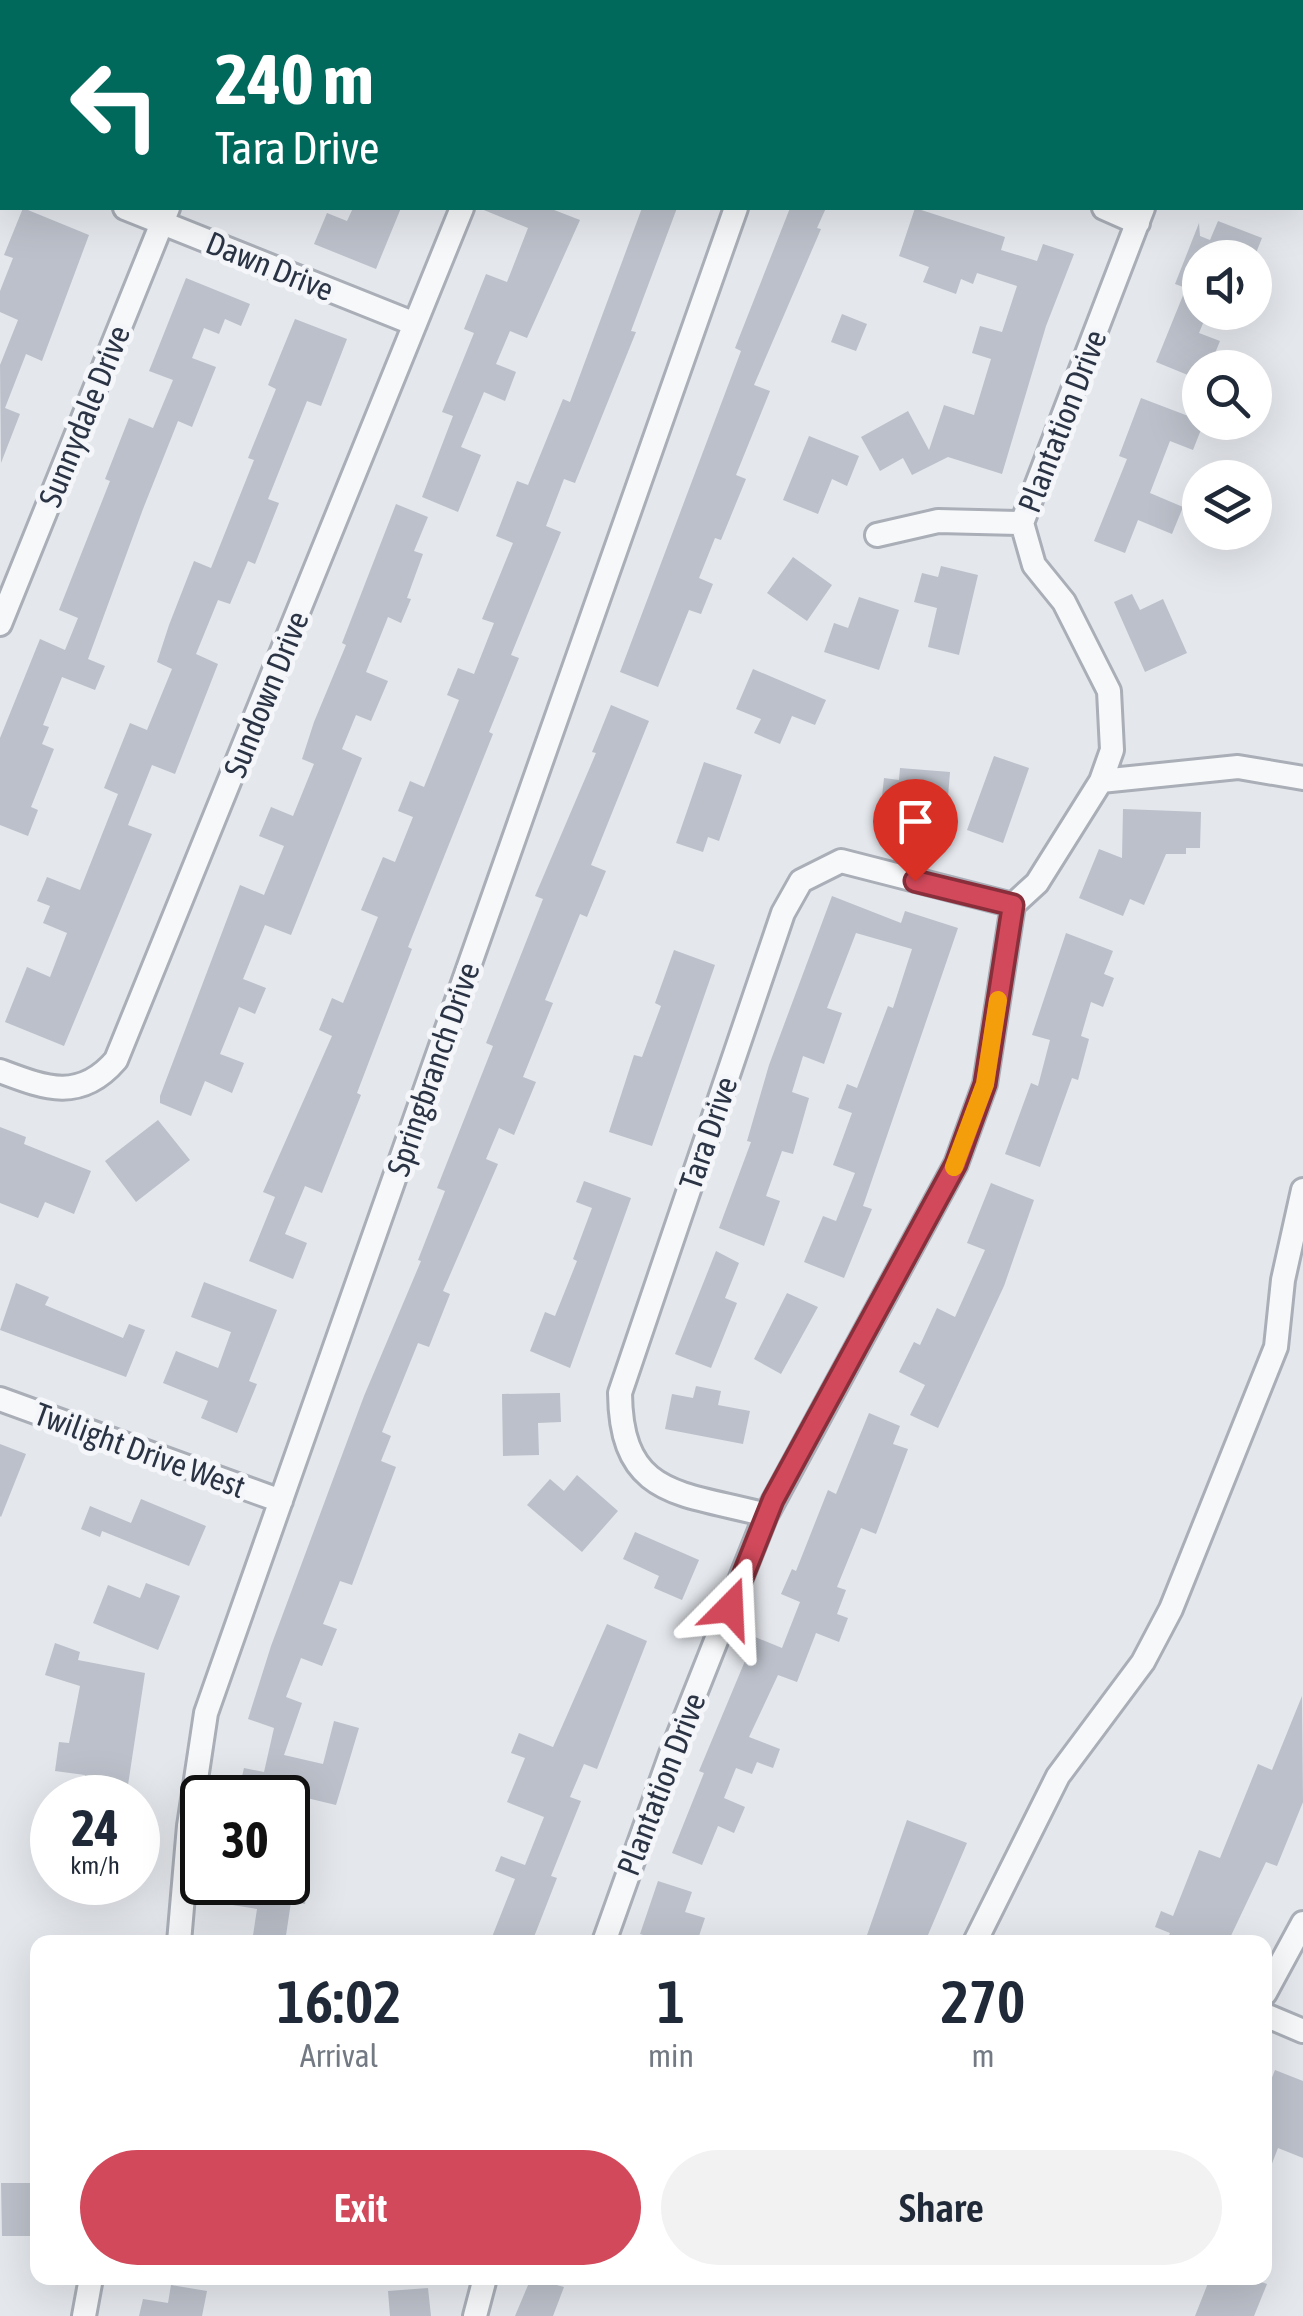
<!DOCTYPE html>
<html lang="en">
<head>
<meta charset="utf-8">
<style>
  :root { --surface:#fff; --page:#f2f2f3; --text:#1f2937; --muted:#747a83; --accent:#d1495b }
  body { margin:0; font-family:"Asap Condensed",sans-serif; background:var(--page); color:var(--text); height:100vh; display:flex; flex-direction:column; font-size:38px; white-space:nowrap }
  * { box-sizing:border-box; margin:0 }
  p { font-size:32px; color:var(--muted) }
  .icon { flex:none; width:55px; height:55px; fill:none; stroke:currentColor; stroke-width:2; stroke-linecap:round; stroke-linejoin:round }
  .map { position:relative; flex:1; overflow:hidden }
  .side { position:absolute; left:30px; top:1935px; width:1242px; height:350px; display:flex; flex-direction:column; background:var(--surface); border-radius:20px; box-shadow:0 10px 40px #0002 }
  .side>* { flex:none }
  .guide { position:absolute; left:0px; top:0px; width:1305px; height:210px; box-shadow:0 10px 40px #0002; background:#00695c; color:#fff; overflow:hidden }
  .tools { position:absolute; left:1182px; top:240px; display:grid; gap:20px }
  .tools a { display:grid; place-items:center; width:90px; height:90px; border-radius:50%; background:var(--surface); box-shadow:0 10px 40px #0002; font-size:50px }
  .speed { position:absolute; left:30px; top:1775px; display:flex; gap:20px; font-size:50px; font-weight:700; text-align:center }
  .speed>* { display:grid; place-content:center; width:130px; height:130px; border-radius:50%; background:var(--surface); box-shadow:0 10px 40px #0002; line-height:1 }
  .speed small { font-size:25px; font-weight:400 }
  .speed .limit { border:5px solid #111; border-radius:15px; background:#fff; color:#111 }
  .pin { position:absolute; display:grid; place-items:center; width:85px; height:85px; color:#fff; margin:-102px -42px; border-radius:50% 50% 50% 0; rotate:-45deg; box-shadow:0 0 10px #0007 }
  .pin .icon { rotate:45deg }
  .me { position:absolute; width:110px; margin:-55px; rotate:21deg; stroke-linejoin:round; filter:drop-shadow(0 0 8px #0008) }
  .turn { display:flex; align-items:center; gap:35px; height:210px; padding:0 50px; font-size:45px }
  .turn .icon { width:130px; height:130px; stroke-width:2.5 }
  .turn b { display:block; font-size:70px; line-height:85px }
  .eta { display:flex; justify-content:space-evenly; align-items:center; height:170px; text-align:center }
  .eta b { font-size:60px; font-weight:600; line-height:70px }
  .button { display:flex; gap:20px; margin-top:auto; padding:20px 50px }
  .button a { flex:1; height:115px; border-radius:60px; background:var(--accent); color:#fff; font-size:40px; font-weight:600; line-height:115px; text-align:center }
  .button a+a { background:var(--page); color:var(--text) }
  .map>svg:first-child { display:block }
  .building { fill:#bbc0ca }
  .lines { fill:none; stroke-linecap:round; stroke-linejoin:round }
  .minor-casing { stroke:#a9aeb7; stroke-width:28 }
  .tertiary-casing { stroke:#a9aeb7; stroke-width:32 }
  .minor { stroke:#f7f8fa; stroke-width:22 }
  .tertiary { stroke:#f7f8fa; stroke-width:28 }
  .route-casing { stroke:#882f3b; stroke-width:25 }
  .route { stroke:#d1495b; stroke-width:18 }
  .slow { stroke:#f59e0b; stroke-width:18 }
  .labels { text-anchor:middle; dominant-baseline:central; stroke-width:10; stroke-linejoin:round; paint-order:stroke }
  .street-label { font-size:32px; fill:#2b3445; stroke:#f4f6f9 }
</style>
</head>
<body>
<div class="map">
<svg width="1303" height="2316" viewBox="0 0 1303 2316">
  <rect width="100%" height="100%" fill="#e4e7ec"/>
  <path class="building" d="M23 208 89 235 42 361 26 354 5 408 20 414 1 463 0 365 18 320 0 312V291L13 258 4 255Z
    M353 208H401L376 269 314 244 327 213 347 221Z
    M479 208H549L580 220 527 338 510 331 496 364 516 372 505 401 484 392 461 447 481 455 458 512 422 497 453 416 442 412 474 333 464 329 486 274 507 282 528 228Z
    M642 208H677L631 331 636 332 575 483 564 479 546 526 561 532 511 655 519 658 489 732 493 734 408 947 412 949 357 1093 361 1095 322 1193 305 1186 285 1234 307 1243 293 1279 249 1261 275 1197 263 1192 332 1036 319 1030 332 998 343 1003 378 917 361 910 383 857 395 862 413 817 398 811 410 781 424 787 459 700 447 695 458 668 474 674 494 623 482 619 513 543 496 536 517 481 528 485 563 399 570 402Z
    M790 208H826L817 228 821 229 754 385 770 391 736 475 746 479 721 540 715 538 699 578 713 584 701 614 689 610 658 687 620 672 741 351 735 348Z
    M915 208 1005 237 1001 250 1037 261 1043 244 1074 254 1046 326 1002 474 948 457 912 475 903 458 880 471 861 437 908 411 929 450 944 405 974 415 991 359 972 353 980 326 1002 332 1017 286 977 273 973 284 961 279 956 294 923 282 929 267 899 256Z
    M1218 221 1262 238 1254 258H1200V313L1206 316 1199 333 1220 341 1209 368H1200V380L1156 362 1186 288 1175 284 1199 223 1200 236 1210 240Z
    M186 278 250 304 241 326 225 319 219 334 204 328 192 358 216 367 192 427 178 421 143 509 88 659 105 666 95 690 62 677 43 725 49 727 42 744 54 749 31 807 38 810 28 836 0 825V738L40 639 65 650 78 618 59 610 110 481 105 479 129 418 153 428 173 380 149 371Z
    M842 314 867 324 856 351 831 342Z
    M295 319 347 339 321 406 307 401 268 499 279 503 255 564 248 561 230 604 218 600 196 654 218 664 175 774 152 765 128 825 152 834 64 1046 5 1022 27 967 50 977 67 933 43 923 50 906 37 901 47 877 80 890 118 794 104 788 130 723 147 730 172 669 157 662 169 625 194 561 211 568 254 460 248 458 276 389 268 385Z
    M1141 398 1204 422 1193 450 1170 441 1150 493 1183 507 1172 534 1138 520 1125 553 1094 541 1127 459 1119 456Z
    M809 436 859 456 847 486 832 479 818 514 783 500Z
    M396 504 428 517 414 551 423 554 407 598 411 599 401 623 388 617 366 672 388 681 371 721 356 715 342 749 362 758 291 935 265 925 243 979 266 988 255 1014 239 1007 220 1054 244 1063 232 1093 205 1081 191 1116 160 1103V1096L240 885 264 895 284 846 259 836 271 807 293 816 314 764 302 759 314 722 346 645 342 643Z
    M793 557 832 585 807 621 767 593Z
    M941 566 978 575 959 655 928 647 937 608 914 602 922 573 938 577Z
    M1132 594 1140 610 1163 599 1187 653 1145 672 1114 602Z
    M859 597 899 610 879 670 824 652 834 623 848 628Z
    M753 669 826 700 815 725 792 716 780 744 754 733 761 719 736 709Z
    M611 705 649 721 591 865 606 871 587 917 580 914 545 1000 553 1003 523 1077 536 1082 514 1135 499 1128 486 1159 498 1164 443 1291 450 1294 429 1347 418 1343 382 1432 391 1436 381 1461 396 1467 352 1585 340 1581 323 1624 337 1629 322 1666 301 1658 286 1697 302 1703 284 1755 323 1764 334 1721 359 1728 336 1805 282 1792 281 1798H237L244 1768 264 1772 274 1728 248 1719 271 1646 364 1396 421 1261 418 1260 445 1191 437 1188 493 1046 486 1043 543 899 535 896 596 753 592 752Z
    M994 756 1029 768 1003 843 967 830Z
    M704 762 742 775 719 841 708 837 703 852 676 843Z
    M900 768 950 772 946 821 880 815 884 778 899 780Z
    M1123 809 1201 812 1200 848H1186V854H1166L1144 905 1130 899 1123 916 1079 898 1099 849 1122 858Z
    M832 896 901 923 905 911 958 928 863 1206 872 1209 844 1278 804 1262 823 1216 836 1221 855 1173 833 1165 852 1113 838 1108 847 1084 857 1088 888 1006 893 1008 912 949 856 933 827 1008 842 1013 824 1064 803 1056 792 1092 809 1098 793 1154 782 1151 766 1196 780 1201 764 1246 719 1228 751 1142 747 1141 769 1065Z
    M1066 933 1113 951 1104 974 1114 978 1103 1007 1091 1002 1081 1036 1089 1039 1078 1080 1072 1078 1040 1167 1005 1154 1031 1083 1038 1086 1050 1040 1032 1035Z
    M674 950 715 965 652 1146 609 1132 634 1055 642 1057 661 1006 655 1003Z
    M158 1120 190 1160 136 1202 105 1161Z
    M0 1127 26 1137 24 1144 91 1171 74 1214 45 1202 38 1218 0 1203Z
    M584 1181 631 1198 570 1368 530 1351 545 1312 555 1316 577 1261 573 1259 592 1208 576 1202Z
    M991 1183 1034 1200 1004 1286 938 1428 910 1415 925 1385 899 1372 914 1342 920 1345 937 1308 955 1317 985 1250 967 1243Z
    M716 1251 739 1263 725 1298 737 1303 711 1368 675 1354Z
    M204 1282 277 1310 249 1381 257 1384 237 1433 201 1418 208 1401 163 1383 176 1351 218 1368 231 1332 191 1317Z
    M16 1283 49 1297 45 1305 123 1338 129 1324 145 1330 126 1377 0 1330Z
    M787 1293 818 1307 781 1374 754 1359Z
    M696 1386 721 1391 718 1405 750 1411 743 1444 665 1429 672 1394 693 1398Z
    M560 1393 561 1422 538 1423 539 1455 503 1456 502 1394Z
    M869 1413 900 1426 893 1444 908 1449 876 1534 861 1528 837 1587 846 1590 837 1614 848 1618 839 1642 816 1633 797 1682 778 1675 749 1737 780 1749 773 1768 757 1762 752 1774 736 1768 724 1798 745 1807 734 1833 718 1826 702 1865 672 1853 704 1773 699 1771 755 1637 782 1648 800 1602 781 1594 792 1569 796 1571 828 1490 836 1494Z
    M0 1444 26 1454 1 1517 0 1516Z
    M577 1475 618 1511 582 1552 527 1505 550 1479 564 1491Z
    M141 1499 206 1526 189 1566 102 1531 100 1537 81 1529 90 1506 131 1523Z
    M635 1532 699 1560 682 1600 654 1588 659 1576 623 1559Z
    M146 1583 180 1596 158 1650 93 1623 108 1585 140 1598Z
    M607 1624 647 1641 597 1769 584 1764 570 1797 581 1801 551 1876 557 1878 532 1942H490L515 1879 495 1871 501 1856 525 1865 544 1817 507 1802 525 1758 511 1753 519 1733 553 1747Z
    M55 1643 80 1652 78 1660 145 1673 126 1798H82L85 1775 55 1771 59 1742 69 1743 80 1686 45 1675Z
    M1302 1696 1303 1802 1277 1866 1266 1862 1228 1942H1166L1170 1933 1155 1927 1161 1911 1173 1916 1199 1850 1220 1858 1258 1764 1272 1770Z
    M907 1820 967 1843 925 1942H879L866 1938Z
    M288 1871 309 1875 305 1904 291 1902 285 1942H252L257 1909 226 1904 229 1882H288Z
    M658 1881 692 1892 685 1912 705 1918 697 1942H665L640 1934Z
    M1275 2070 1303 2081V2158L1278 2148 1266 2179 1265 2095Z
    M1 2183H38V2236H2Z
    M531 2278 564 2287 553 2316H515Z
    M1210 2278H1250L1267 2284 1254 2316H1195Z
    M171 2285 207 2291 202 2316H139L143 2299 168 2303Z
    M428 2288 431 2316H390L388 2291Z"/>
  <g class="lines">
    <g class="minor-casing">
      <path id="minor" d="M250 2 251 0
        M543 2 544 0
        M808 2 809 0
        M1201 2 1202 0
        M0 158 2 159
        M125 208 415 324
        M1104 208 1138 223
        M877 535 938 521 1022 523
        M0 624 168 208
        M1101 781 1238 767 1303 778
        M0 1071C45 1088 80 1102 116 1060L462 208
        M0 1399 281 1501
        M766 1515C682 1492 621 1499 620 1393L783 913 801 881 841 861 1013 905
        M179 1942 189 1826 206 1713 736 208
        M604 1942 671 1754 766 1515 956 1164 985 1084 1013 905 1037 883 1101 781 1112 750 1109 691 1064 602 1034 565 1022 523 1143 208
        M975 1942 1058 1776 1143 1662 1171 1609 1276 1347 1283 1280 1303 1190
        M1265 1993 1303 1923
        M1265 2015 1303 2031
        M84 2316 91 2278
        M475 2316 485 2278"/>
    </g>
    <g class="tertiary-casing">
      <path id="tertiary" d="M1241 0 1248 2
        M1302 24H1303"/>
    </g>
    <use href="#minor" class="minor"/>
    <use href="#tertiary" class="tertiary"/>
  </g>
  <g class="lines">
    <g class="route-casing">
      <path id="route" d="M730 1608 773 1500 956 1164 985 1084 1013 905 915 881"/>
    </g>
    <use href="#route" class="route"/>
    <path class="slow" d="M954 1167 985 1084 998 1000"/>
  </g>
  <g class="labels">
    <g class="street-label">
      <text transform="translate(270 266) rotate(22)">Dawn Drive</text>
      <text transform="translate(84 416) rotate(-68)">Sunnydale Drive</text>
      <text transform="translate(1062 421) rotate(-69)">Plantation Drive</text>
      <text transform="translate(266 694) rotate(-68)">Sundown Drive</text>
      <text transform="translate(433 1069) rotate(-71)">Springbranch Drive</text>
      <text transform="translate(708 1133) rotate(-71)">Tara Drive</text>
      <text transform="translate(140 1450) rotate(20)">Twilight Drive West</text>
      <text transform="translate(661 1784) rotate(-69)">Plantation Drive</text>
    </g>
  </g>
</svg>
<div class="tools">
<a><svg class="icon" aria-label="sound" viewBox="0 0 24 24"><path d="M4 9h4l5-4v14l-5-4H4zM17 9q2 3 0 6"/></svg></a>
<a><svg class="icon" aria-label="search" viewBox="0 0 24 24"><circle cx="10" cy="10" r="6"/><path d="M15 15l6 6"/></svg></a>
<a><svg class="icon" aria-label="layers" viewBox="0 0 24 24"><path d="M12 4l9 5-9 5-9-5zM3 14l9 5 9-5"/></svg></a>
</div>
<div class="speed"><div>24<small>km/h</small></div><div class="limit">30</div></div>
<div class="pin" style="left:915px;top:881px;background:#d93025"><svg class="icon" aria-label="arrive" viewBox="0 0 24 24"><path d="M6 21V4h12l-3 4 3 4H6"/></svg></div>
<svg class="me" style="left:730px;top:1608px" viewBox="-20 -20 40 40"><path d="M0-17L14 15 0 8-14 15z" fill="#d1495b" stroke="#fff" stroke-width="4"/></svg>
<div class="guide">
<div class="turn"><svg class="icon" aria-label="left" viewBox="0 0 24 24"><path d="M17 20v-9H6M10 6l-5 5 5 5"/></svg><div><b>240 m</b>Tara Drive</div></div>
</div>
<section class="side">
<div class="eta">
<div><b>16:02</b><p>Arrival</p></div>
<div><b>1</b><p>min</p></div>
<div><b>270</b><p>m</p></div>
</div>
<div class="button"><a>Exit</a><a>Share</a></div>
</section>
</div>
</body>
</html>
